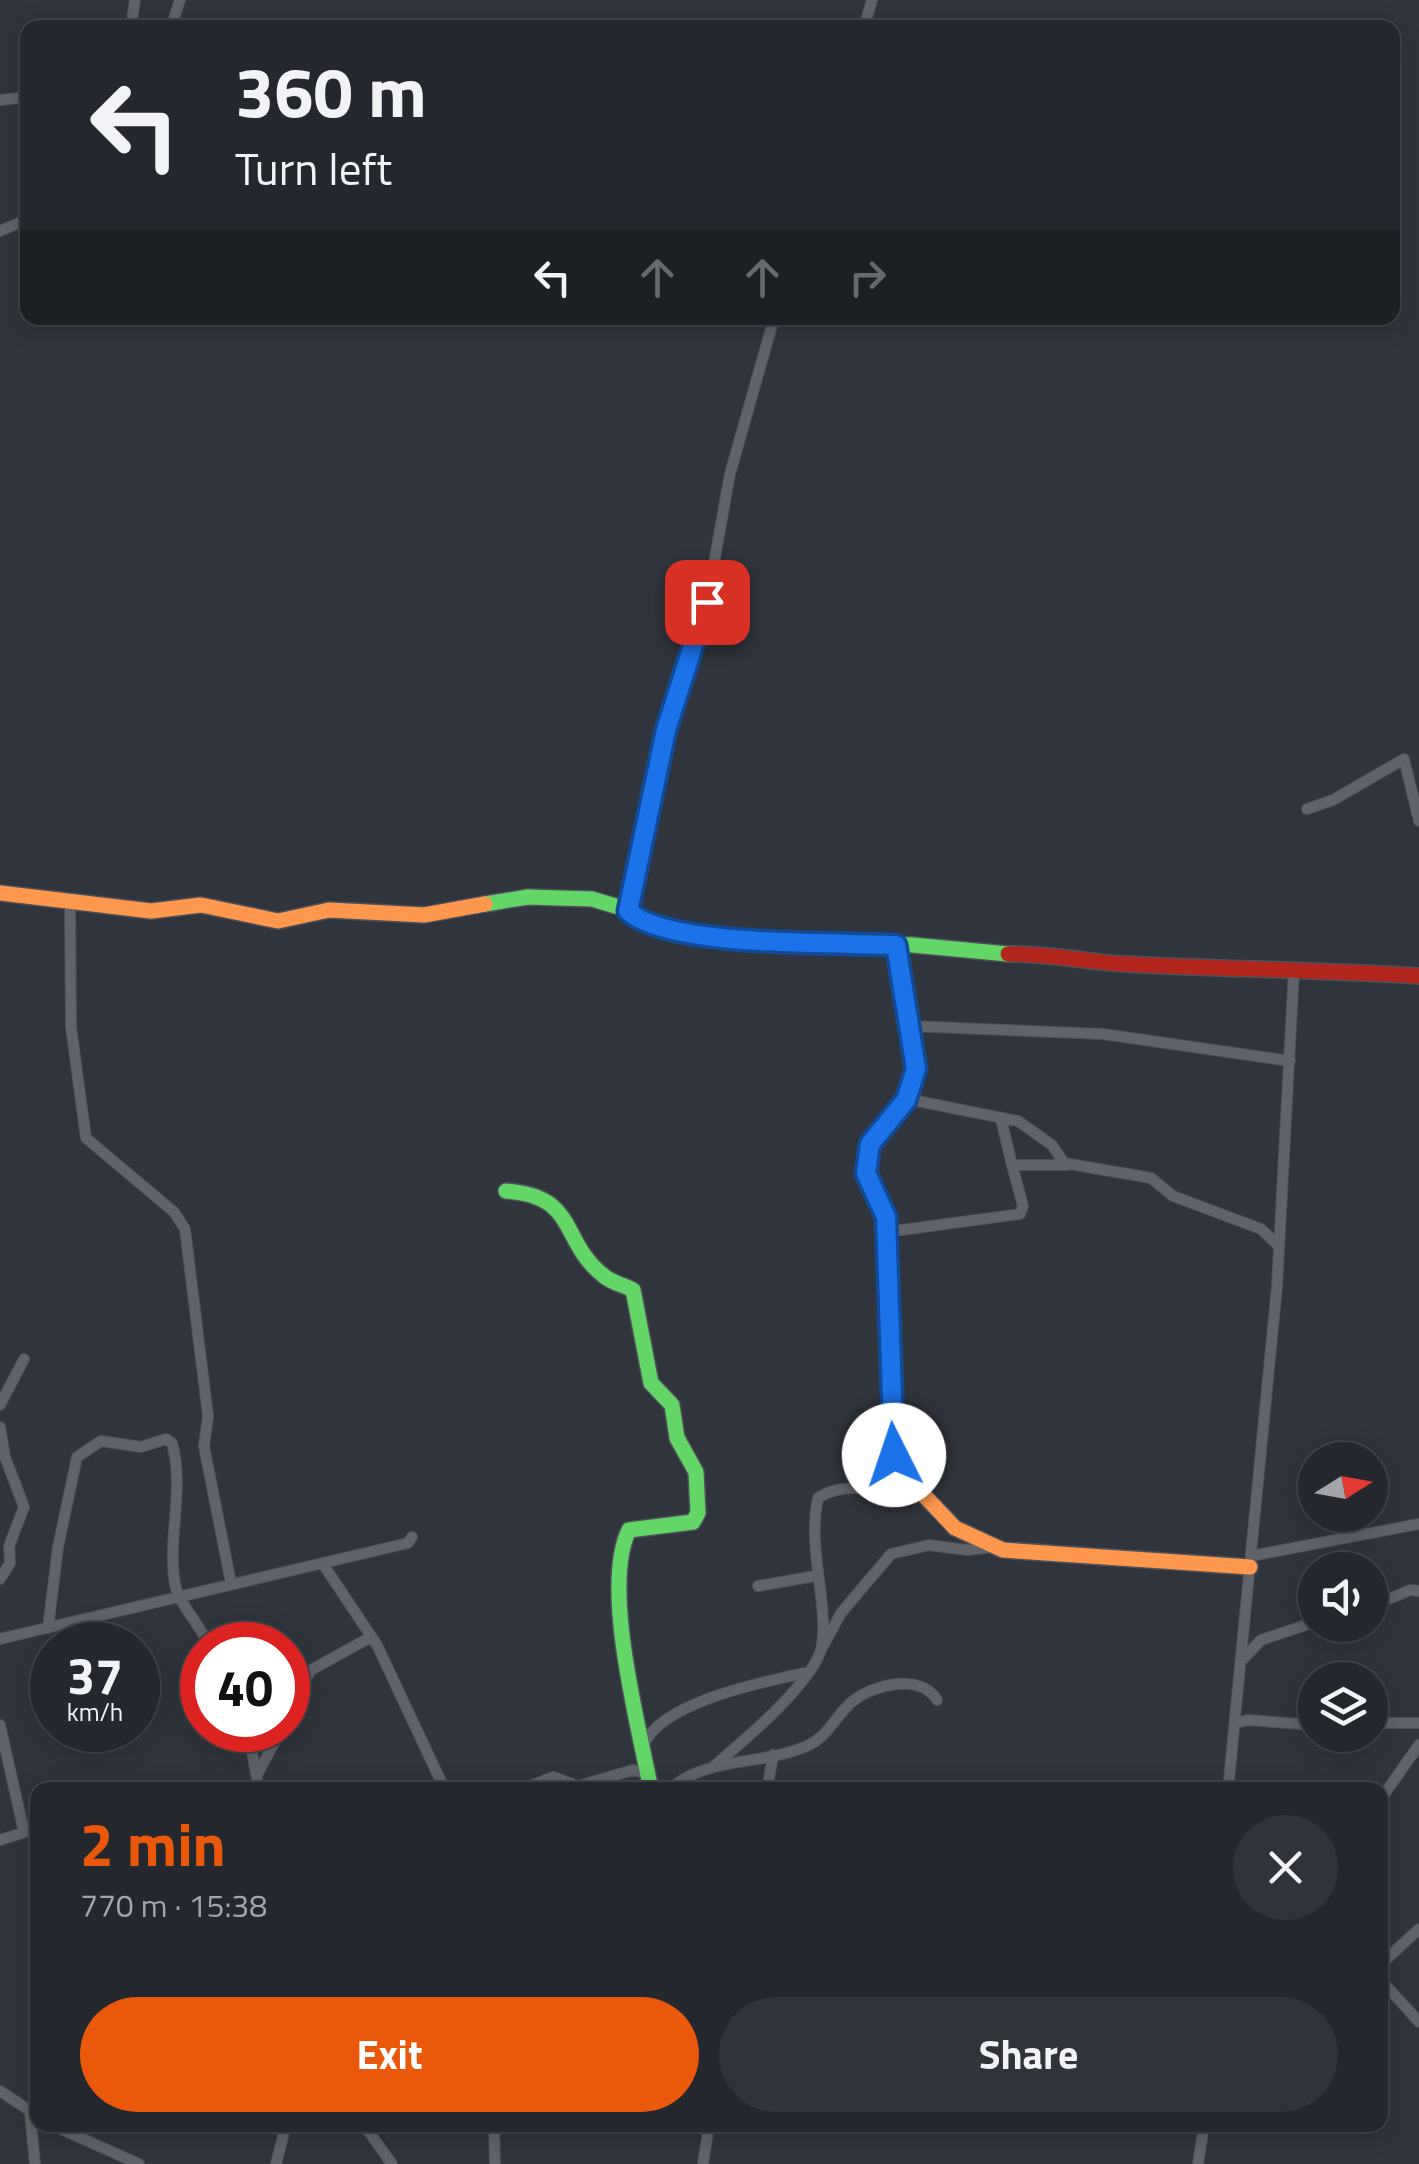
<!DOCTYPE html>
<html lang="en">
<head>
<meta charset="utf-8">
<style>
  :root { --surface:#24272d; --page:#303339; --text:#f1f3f6; --muted:#a3a5aa; --line:#414449; --accent:#ea580c }
  body { margin:0; font-family:"Titillium Web",sans-serif; background:var(--page); color:var(--text); height:100vh; display:flex; flex-direction:column; font-size:38px; white-space:nowrap }
  * { box-sizing:border-box; margin:0 }
  p { font-size:32px; color:var(--muted) }
  .icon { flex:none; width:55px; height:55px; fill:none; stroke:currentColor; stroke-width:2; stroke-linecap:round; stroke-linejoin:round }
  .map { position:relative; flex:1; overflow:hidden }
  .details { position:absolute; left:30px; top:1782px; width:1358px; height:350px; display:flex; flex-direction:column; background:var(--surface); border-radius:20px; box-shadow:0 5px 25px #0003,0 0 0 2px var(--line) }
  .details>* { flex:none }
  .top-card { position:absolute; left:20px; top:20px; width:1380px; height:305px; border-radius:20px; box-shadow:0 5px 25px #0003,0 0 0 2px var(--line); background:#24272d; color:var(--text); overflow:hidden }
  .needle { width:65px; rotate:79deg }
  .buttons { position:absolute; left:1298px; top:1442px; display:grid; gap:20px }
  .buttons a { display:grid; place-items:center; width:90px; height:90px; border-radius:50%; background:var(--surface); box-shadow:0 5px 25px #0003,0 0 0 2px var(--line); font-size:50px }
  .speed { position:absolute; left:30px; top:1622px; display:flex; gap:20px; font-size:50px; font-weight:700; text-align:center }
  .speed>* { display:grid; place-content:center; width:130px; height:130px; border-radius:50%; background:var(--surface); box-shadow:0 5px 25px #0003,0 0 0 2px var(--line); line-height:1 }
  .speed small { font-size:25px; font-weight:400 }
  .speed .limit { border:15px solid #d22; background:#fff; color:#111 }
  .pin { position:absolute; display:grid; place-items:center; width:85px; height:85px; color:#fff; margin:-42px; border-radius:20px; box-shadow:0 5px 15px #0006 }
  .me { position:absolute; width:110px; margin:-55px; rotate:356deg; stroke-linejoin:round; filter:drop-shadow(0 0 8px #0008) }
  .turn { display:flex; align-items:center; gap:35px; height:210px; padding:0 50px; font-size:45px }
  .turn .icon { width:130px; height:130px; stroke-width:2.5 }
  .turn b { display:block; font-size:70px; line-height:85px }
  .lanes { display:flex; align-items:center; height:95px; padding:0 50px; background:#0003; justify-content:center; gap:50px; direction:ltr }
  .lanes .off { opacity:.35 }
  .round { display:grid; place-items:center; flex:none; width:105px; height:105px; border-radius:52px; background:var(--page) }
  .summary { display:flex; align-items:center; justify-content:space-between; height:170px; padding:0 50px }
  h1 { font-size:60px; font-weight:700; line-height:75px; color:var(--accent) }
  .action { display:flex; gap:20px; margin-top:auto; padding:20px 50px }
  .action a { flex:1; height:115px; border-radius:60px; background:var(--accent); color:#fff; font-size:40px; font-weight:700; line-height:115px; text-align:center }
  .action a+a { background:var(--page); color:var(--text) }
  .map>svg:first-child { display:block }
  .lines { fill:none; stroke-linecap:round; stroke-linejoin:round }
  .street-casing { stroke:#4e5158; stroke-width:12 }
  .fast-casing { stroke:#4e5158; stroke-width:18 }
  .slow-casing { stroke:#4e5158; stroke-width:18 }
  .jam-casing { stroke:#4e5158; stroke-width:18 }
  .street { stroke:#60636a; stroke-width:10 }
  .fast { stroke:#63d668; stroke-width:15 }
  .slow { stroke:#ff974d; stroke-width:15 }
  .jam { stroke:#b3261e; stroke-width:15 }
  .route-casing { stroke:#114b97; stroke-width:25 }
  .route { stroke:#1a73e8; stroke-width:18 }
</style>
</head>
<body>
<div class="map">
<svg width="1419" height="2164" viewBox="0 0 1419 2164">
  <rect width="100%" height="100%" fill="#30343c"/>
  <g class="lines">
    <g class="street-casing">
      <path id="street" d="M131 28 135 0
        M171 28 180 0
        M864 28 872 0
        M0 100 28 97
        M0 231 28 219
        M1307 809 1333 800 1404 759 1419 821
        M70 900 71 1027 86 1138 174 1212 185 1229 208 1416 204 1446 231 1583
        M628 911 666 730 707 602 730 474 774 318
        M909 1026 1103 1034 1290 1061
        M907 1099 1018 1121 1052 1145 1064 1163 1151 1178 1173 1196 1261 1229 1279 1246
        M1001 1119 1012 1165H1067
        M887 1232 1020 1214 1023 1206 1012 1165
        M0 1405 24 1359
        M0 1427 5 1457 24 1507 9 1546 10 1563 0 1579
        M1251 1556 1419 1524
        M323 1564 377 1645 445 1790
        M758 1586 815 1576
        M1370 1607 1410 1590 1419 1591
        M48 1628 58 1547 77 1457 101 1441 141 1447 166 1439 172 1443C185 1490 167 1537 175 1584 178 1602 200 1625 209 1645
        M0 1639 408 1543 412 1537
        M822 1648 841 1613 891 1554 929 1545 967 1550 994 1547
        M1243 1659 1261 1640 1315 1622
        M1236 1723 1248 1720 1315 1725
        M1370 1723H1419
        M288 1724C305 1707 298 1688 311 1670L371 1637
        M0 1725 24 1832
        M248 1730 259 1790
        M643 1746C660 1702 763 1682 804 1673
        M714 1766C741 1743 817 1680 822 1645 828 1599 807 1547 818 1498 845 1479 890 1492 920 1496
        M258 1773 281 1730
        M520 1790 553 1777 578 1786 633 1770 648 1774
        M669 1790C705 1756 764 1766 809 1745 828 1736 837 1714 853 1701 874 1684 921 1673 937 1700
        M767 1790 773 1755
        M1228 1790 1277 1286 1294 969
        M1380 1800 1419 1745
        M0 1840 38 1828
        M1380 1965 1419 1929
        M1380 1979 1419 2022
        M0 2091 38 2116
        M30 2112 35 2164
        M52 2125 139 2164
        M364 2125 392 2164
        M494 2125 495 2164
        M276 2164 286 2125
        M703 2164 709 2125
        M1198 2164 1204 2125"/>
    </g>
    <g class="fast-casing">
      <path id="fast" d="M485 904 528 897 592 899 622 908 641 923 730 939 913 945 1008 954
        M506 1191C579 1196 559 1241 604 1276 612 1283 624 1285 633 1290L651 1383 672 1405 677 1438 696 1472 698 1513 693 1522 629 1530C601 1586 639 1727 651 1790"/>
    </g>
    <g class="slow-casing">
      <path id="slow" d="M0 893 151 911 201 905 278 921 329 910 424 915 485 904
        M896 945 916 1069 907 1099 875 1134 866 1173 886 1217 888 1359 899 1469 955 1528 1003 1550 1250 1567"/>
    </g>
    <g class="jam-casing">
      <path id="jam" d="M1008 954C1048 953 1085 962 1124 964 1222 969 1321 970 1419 976"/>
    </g>
    <use href="#street" class="street"/>
    <use href="#fast" class="fast"/>
    <use href="#slow" class="slow"/>
    <use href="#jam" class="jam"/>
  </g>
  <g class="lines">
    <g class="route-casing">
      <path id="route" d="M707 602 666 730 628 911C668 948 836 942 896 945L916 1069 906 1100 870 1144 866 1173 886 1217 894 1455"/>
    </g>
    <use href="#route" class="route"/>
  </g>
</svg>
<div class="buttons">
<a><svg class="needle" viewBox="-14 -14 28 28"><path d="M0-13l5 13h-10z" fill="#e53935"/><path d="M0 13l5-13h-10z" fill="#a3a5aa"/></svg></a>
<a><svg class="icon" aria-label="sound" viewBox="0 0 24 24"><path d="M4 9h4l5-4v14l-5-4H4zM17 9q2 3 0 6"/></svg></a>
<a><svg class="icon" aria-label="layers" viewBox="0 0 24 24"><path d="M12 4l9 5-9 5-9-5zM3 14l9 5 9-5"/></svg></a>
</div>
<div class="speed"><div>37<small>km/h</small></div><div class="limit">40</div></div>
<div class="pin" style="left:707px;top:602px;background:#d93025"><svg class="icon" aria-label="arrive" viewBox="0 0 24 24"><path d="M6 21V4h12l-3 4 3 4H6"/></svg></div>
<svg class="me" style="left:894px;top:1455px" viewBox="-20 -20 40 40"><circle r="19" fill="#fff"/><path d="M0-13L10 11 0 6-10 11z" fill="#1a73e8"/></svg>
<div class="top-card">
<div class="turn"><svg class="icon" aria-label="left" viewBox="0 0 24 24"><path d="M17 20v-9H6M10 6l-5 5 5 5"/></svg><div><b>360 m</b>Turn left</div></div>
<div class="lanes"><svg class="icon" aria-label="left" viewBox="0 0 24 24"><path d="M17 20v-9H6M10 6l-5 5 5 5"/></svg><svg class="icon off" aria-label="ahead" viewBox="0 0 24 24"><path d="M12 20V5M6 11l6-6 6 6"/></svg><svg class="icon off" aria-label="ahead" viewBox="0 0 24 24"><path d="M12 20V5M6 11l6-6 6 6"/></svg><svg class="icon off" aria-label="right" viewBox="0 0 24 24"><path d="M7 20v-9h11M14 6l5 5-5 5"/></svg></div>
</div>
<section class="details">
<div class="summary"><div><h1>2 min</h1><p>770 m · 15:38</p></div><a class="round"><svg class="icon" aria-label="close" viewBox="0 0 24 24"><path d="M6 6l12 12M18 6L6 18"/></svg></a></div>
<div class="action"><a>Exit</a><a>Share</a></div>
</section>
</div>
</body>
</html>
